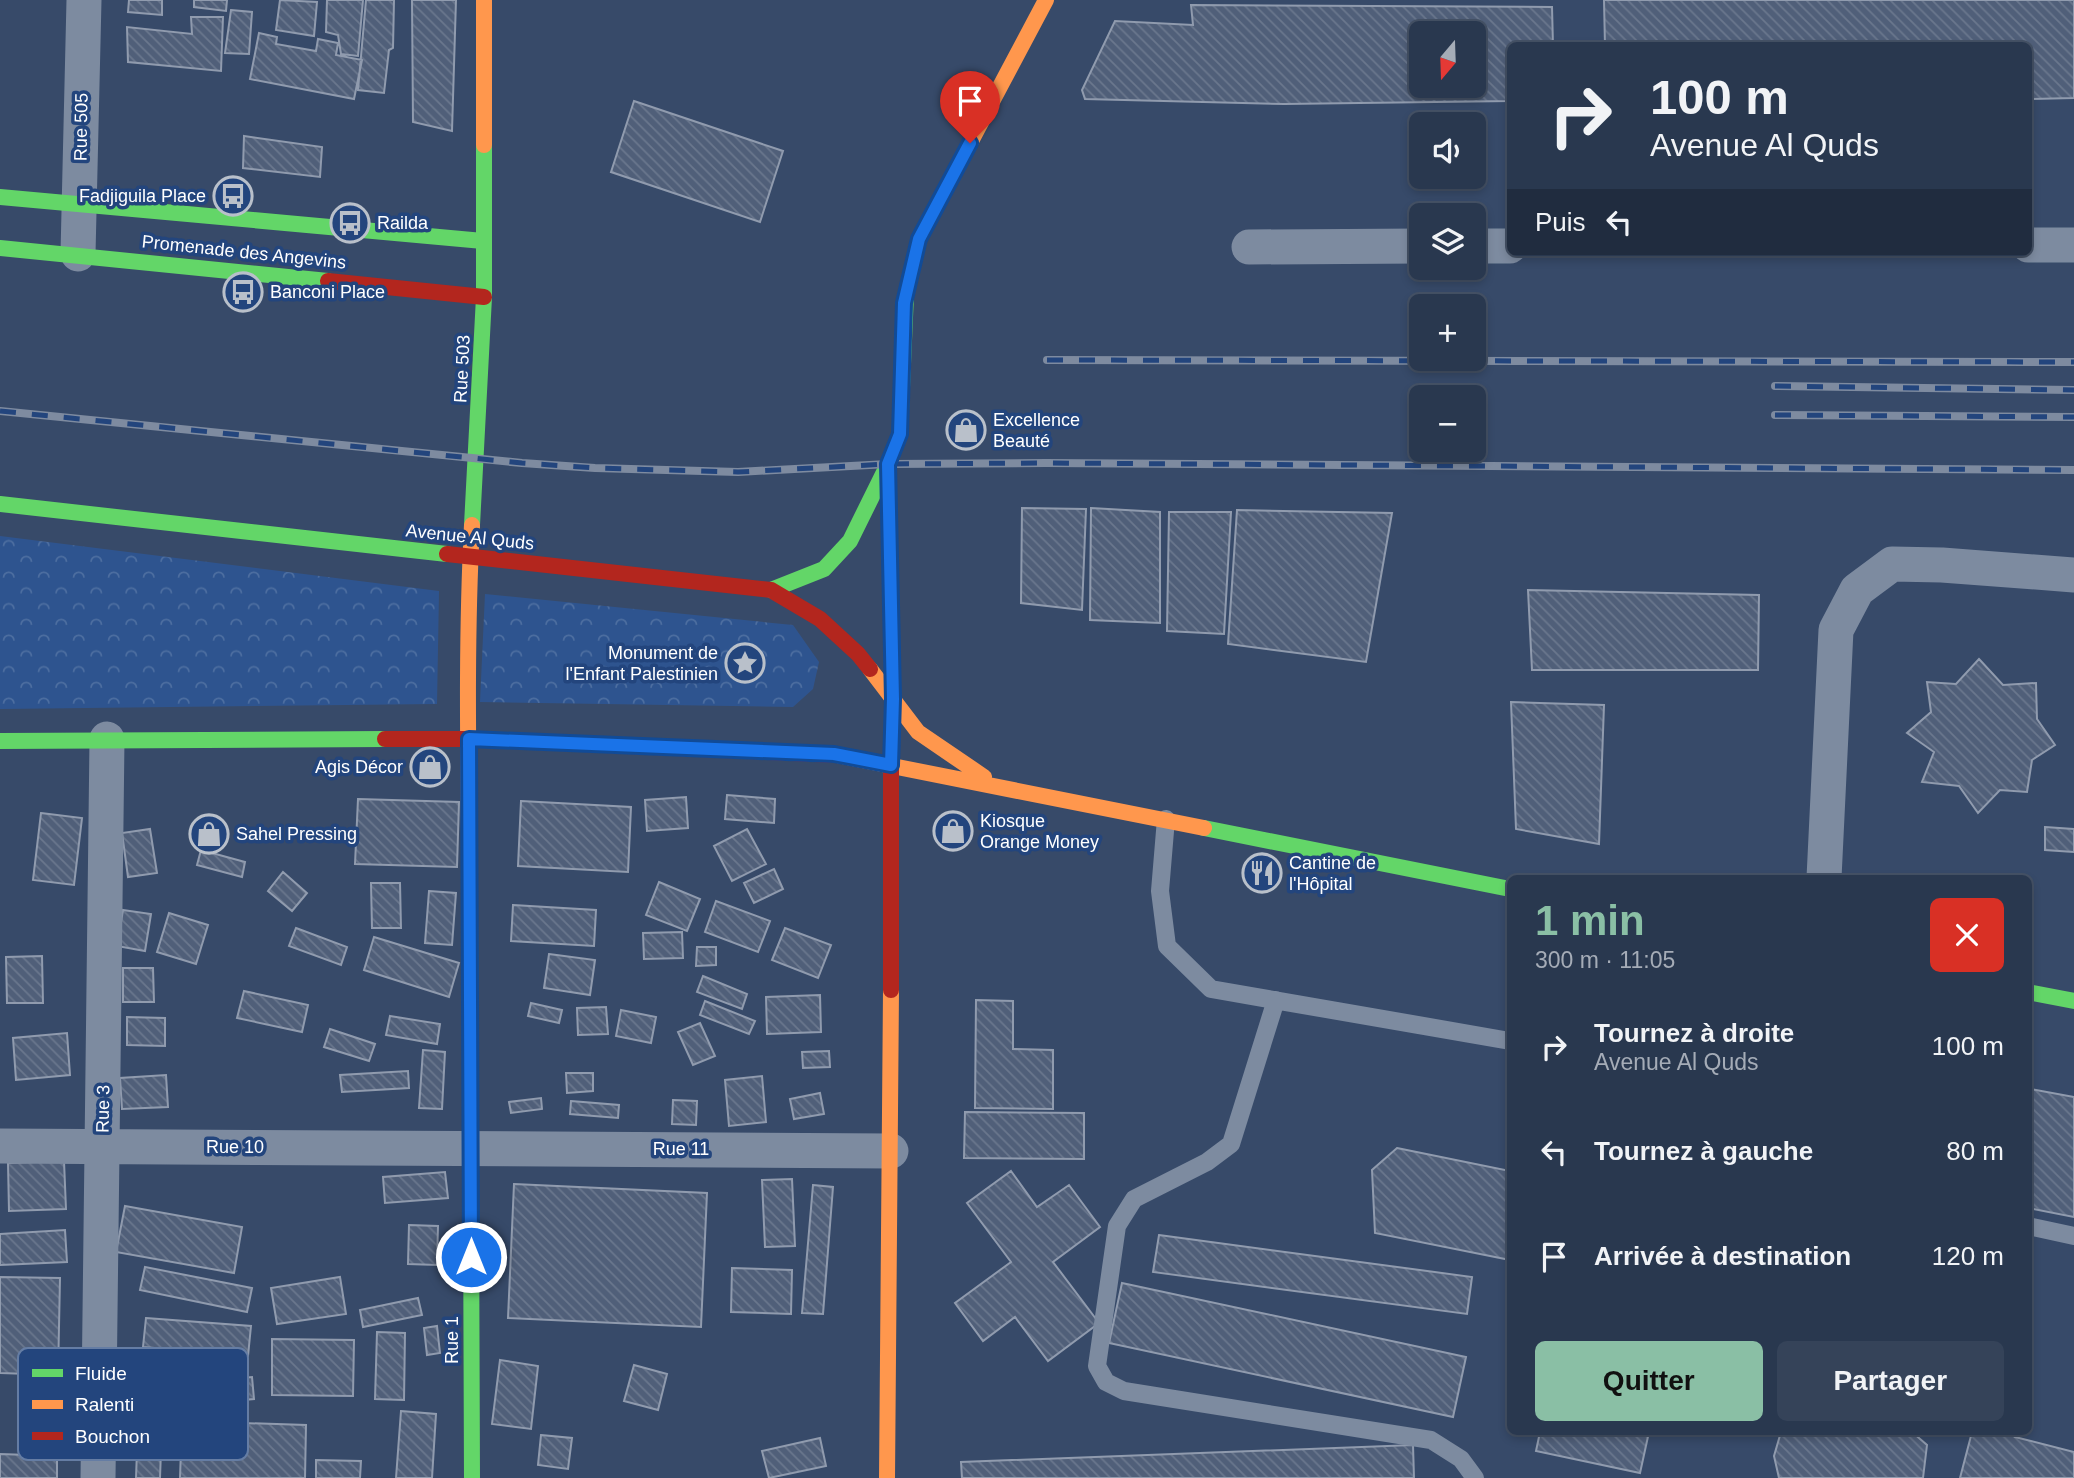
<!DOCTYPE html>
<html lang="fr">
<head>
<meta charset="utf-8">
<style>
  :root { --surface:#29384f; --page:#354359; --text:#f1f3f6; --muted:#a5acb7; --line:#455266; --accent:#8abfa5 }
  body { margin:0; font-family:Helvetica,sans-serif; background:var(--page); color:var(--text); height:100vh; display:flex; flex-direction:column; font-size:26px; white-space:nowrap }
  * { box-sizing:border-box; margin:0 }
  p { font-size:23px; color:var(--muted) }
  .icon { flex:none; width:38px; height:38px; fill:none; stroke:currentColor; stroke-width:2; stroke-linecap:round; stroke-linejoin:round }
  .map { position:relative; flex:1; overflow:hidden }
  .drawer { position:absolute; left:1507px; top:875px; width:525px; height:560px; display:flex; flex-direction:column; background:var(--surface); border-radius:10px; box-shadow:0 4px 10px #0003,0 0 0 2px var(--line) }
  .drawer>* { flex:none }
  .hud { position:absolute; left:1507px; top:42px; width:525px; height:214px; border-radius:10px; box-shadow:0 4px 10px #0003,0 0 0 2px var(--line); background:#29384f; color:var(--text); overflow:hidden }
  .needle { width:46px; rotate:199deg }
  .buttons { position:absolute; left:1409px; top:21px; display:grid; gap:14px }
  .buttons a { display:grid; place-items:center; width:77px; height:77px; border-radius:10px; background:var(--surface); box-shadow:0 4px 10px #0003,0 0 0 2px var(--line); font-size:35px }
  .pin { position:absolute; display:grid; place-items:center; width:60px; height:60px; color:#fff; margin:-72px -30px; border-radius:50% 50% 50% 0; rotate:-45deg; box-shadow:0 0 7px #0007 }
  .pin .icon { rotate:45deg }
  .me { position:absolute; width:77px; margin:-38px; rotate:0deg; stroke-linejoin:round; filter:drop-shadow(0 0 5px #0008) }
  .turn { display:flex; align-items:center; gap:24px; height:147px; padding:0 28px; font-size:32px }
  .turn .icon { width:91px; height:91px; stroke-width:2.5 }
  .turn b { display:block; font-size:49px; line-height:60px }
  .then { display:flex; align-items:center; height:66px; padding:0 28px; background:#0003; gap:14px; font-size:26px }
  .round { display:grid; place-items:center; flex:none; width:74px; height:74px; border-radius:10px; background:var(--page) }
  .overview { display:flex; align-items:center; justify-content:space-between; height:119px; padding:0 28px }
  h1 { font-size:42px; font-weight:600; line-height:52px; color:var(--accent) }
  .cta { display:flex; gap:14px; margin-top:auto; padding:14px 28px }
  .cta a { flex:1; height:80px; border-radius:10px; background:var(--accent); color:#111; font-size:28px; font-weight:600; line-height:80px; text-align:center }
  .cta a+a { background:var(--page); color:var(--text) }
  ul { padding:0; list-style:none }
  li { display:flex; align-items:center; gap:21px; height:105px; padding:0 28px }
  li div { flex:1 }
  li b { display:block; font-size:26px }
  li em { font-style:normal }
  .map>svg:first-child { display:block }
  .park { fill:url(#park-crowns) }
  .building { fill:url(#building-back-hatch); stroke:#909bae; stroke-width:2; fill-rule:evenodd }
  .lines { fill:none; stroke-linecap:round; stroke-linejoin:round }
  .lane { stroke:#7d8ba0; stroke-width:18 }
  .street { stroke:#7d8ba0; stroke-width:35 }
  .fast { stroke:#63d668; stroke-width:16 }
  .slow { stroke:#ff974d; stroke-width:16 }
  .jam { stroke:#b3261e; stroke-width:16 }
  .rail-casing { stroke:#7e8ba0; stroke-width:8 }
  .rail { stroke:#23457d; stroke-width:5; stroke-dasharray:16; stroke-linecap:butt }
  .route-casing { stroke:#114b97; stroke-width:18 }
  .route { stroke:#1a73e8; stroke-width:12 }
  .labels { text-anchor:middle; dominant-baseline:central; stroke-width:7; stroke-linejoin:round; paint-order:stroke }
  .street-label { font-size:18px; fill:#fff; stroke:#23457d }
  .poi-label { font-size:18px; fill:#fff; stroke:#23457d; text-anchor:start }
  .key { fill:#23457d; stroke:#657da4; stroke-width:2 }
  .key-label { font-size:19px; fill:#fff }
</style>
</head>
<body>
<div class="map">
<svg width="2074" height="1478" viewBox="0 0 2074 1478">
  <defs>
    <pattern id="park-crowns" width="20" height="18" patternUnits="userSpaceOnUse" patternTransform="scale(1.75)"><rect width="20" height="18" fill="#2e548f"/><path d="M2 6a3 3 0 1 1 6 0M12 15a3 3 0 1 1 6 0" fill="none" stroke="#4d6ea0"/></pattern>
    <pattern id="building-back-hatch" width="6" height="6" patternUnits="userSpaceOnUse" patternTransform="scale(1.75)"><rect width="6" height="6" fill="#505f79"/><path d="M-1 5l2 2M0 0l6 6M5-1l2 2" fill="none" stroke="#6a778d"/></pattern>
  </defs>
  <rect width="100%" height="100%" fill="#374a69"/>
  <path class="park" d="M0 536 439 591 437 704 0 709Z
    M485 594 793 625 819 662 813 689 793 707 480 702Z"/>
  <path class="building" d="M129 0H162V15L128 12Z
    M194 0H227L226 11 194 7Z
    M280 0 317 2 314 36 276 30Z
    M327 0H363L358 56 341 54 338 35 326 32Z
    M366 0H394L393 48 389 50 384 93 358 90Z
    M412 0H456L452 131 413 122Z
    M1604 0H2074V98L2028 99V46H1605Z
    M1191 5 1552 7 1553 46H1510V101L1284 104 1085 99 1082 90 1115 21 1193 25ZM1421 33H1474V86H1421Z
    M231 10 252 12 249 54 225 53Z
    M191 17H223L221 71 128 62 127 27 192 34Z
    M259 33 277 37 276 44 316 51 318 39 338 43 336 55 362 60 354 99 250 79Z
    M634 101 783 151 760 222 611 172Z
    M244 136 322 147 320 177 243 168Z
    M1022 508 1086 509 1082 610 1021 603Z
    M1091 508 1160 512V623L1090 620Z
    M1237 510 1392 513 1366 662 1228 644Z
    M1169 512H1231L1224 634 1167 631Z
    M1528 590 1759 595 1758 670H1532Z
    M1979 659 2003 685 2036 683 2037 719 2055 745 2032 760 2027 792 2000 790 1978 813 1959 786 1922 782 1934 752 1907 733 1931 712 1927 682 1956 684Z
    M1511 702 1604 705 1599 844 1516 829Z
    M727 795 775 799 774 823 725 819Z
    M686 797 688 828 647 831 645 800Z
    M358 799 459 802 457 867 355 864Z
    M521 801 631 807 628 872 518 866Z
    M41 813 82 818 74 885 33 880Z
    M2045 827 2074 829V852L2045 850Z
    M150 829 157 873 128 877 122 833Z
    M747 829 766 864 732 881 714 846Z
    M201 850 245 862 242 877 197 865Z
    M774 869 783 889 754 903 744 883Z
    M283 872 307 893 292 911 268 891Z
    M659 882 700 899 687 931 646 915Z
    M371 883H400L401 928H372Z
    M429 891 456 893 452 945 425 943Z
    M716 901 770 921 758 952 705 932Z
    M513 905 596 910 594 946 511 941Z
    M123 910 151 914 145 951 117 946Z
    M169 913 208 925 196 964 157 952Z
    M296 928 347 947 341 965 289 946Z
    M785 928 831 945 818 978 772 960Z
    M682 932 683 958 644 959 643 933Z
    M374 937 459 963 449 997 364 970Z
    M697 947H716V965L696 966Z
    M549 954 595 960 590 995 544 988Z
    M42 956 43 1003H7L6 957Z
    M123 968H153L154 1002H123Z
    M703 976 747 994 742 1009 697 992Z
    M244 991 308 1005 302 1032 237 1018Z
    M820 995 821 1032 767 1034 766 997Z
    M976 1000 1013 1001V1049L1053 1050V1109L975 1108Z
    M705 1001 755 1021 749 1034 700 1015Z
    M531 1003 562 1010 559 1023 528 1016Z
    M606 1007 608 1034 578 1035 577 1008Z
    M621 1010 656 1017 651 1043 616 1036Z
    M390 1016 440 1024 437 1044 386 1035Z
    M127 1017 165 1018V1046L127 1045Z
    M700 1023 715 1056 693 1065 678 1032Z
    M330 1029 375 1044 369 1061 324 1047Z
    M67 1033 70 1075 16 1080 13 1038Z
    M423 1050 445 1052 442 1109 419 1108Z
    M829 1051 830 1067 803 1068 802 1052Z
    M408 1071 409 1088 342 1092 340 1075Z
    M566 1073H593V1091L567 1093Z
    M166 1075 168 1107 122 1109 120 1078Z
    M762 1076 766 1122 729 1126 725 1080Z
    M2031 1089 2074 1097V1217L2028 1208V1101Z
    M820 1093 824 1114 794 1119 790 1099Z
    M541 1098 542 1109 511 1113 509 1102Z
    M673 1100 697 1101 696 1125 672 1124Z
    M571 1101 619 1105 618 1118 570 1114Z
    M965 1112 1084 1113V1159L964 1158Z
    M1397 1148 1510 1171V1260L1375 1233 1372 1170Z
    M64 1161 66 1209 9 1211 8 1163Z
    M1011 1171 1037 1207 1069 1185 1100 1227 1053 1262 1099 1323 1048 1361 1015 1317 983 1341 955 1303 1011 1262 967 1203Z
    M445 1172 448 1198 385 1203 383 1177Z
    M792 1179 795 1246 765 1247 762 1180Z
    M514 1184 707 1193 701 1327 508 1318Z
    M813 1185 833 1187 823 1314 802 1313Z
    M125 1206 242 1227 234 1273 116 1252Z
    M409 1225 438 1226 437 1265 408 1264Z
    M65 1230 67 1262 0 1265V1234Z
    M1159 1235 1472 1277 1467 1314 1153 1272Z
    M145 1267 252 1288 247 1312 140 1290Z
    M732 1268 792 1270 791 1314 731 1312Z
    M0 1277 60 1278 58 1375 0 1373Z
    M340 1277 346 1314 277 1324 271 1288Z
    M1122 1283 1466 1357 1453 1417 1109 1343Z
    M418 1298 422 1315 363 1327 360 1310Z
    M146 1318 251 1326 248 1356 143 1347Z
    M437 1326 440 1353 427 1355 424 1328Z
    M377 1332 405 1333 404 1400 375 1399Z
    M272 1339 354 1340 353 1396 272 1395Z
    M500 1360 538 1366 531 1429 492 1424Z
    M634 1365 667 1374 658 1410 624 1401Z
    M252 1377 254 1399 220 1402 217 1380Z
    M401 1411 436 1414 432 1478H396Z
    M182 1421 306 1425 305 1478H180Z
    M138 1423 162 1424 160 1478H136Z
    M1540 1432H1649L1640 1473 1536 1451Z
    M1781 1432H1804L1816 1434 1817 1432H1912L1927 1445 1923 1478H1779L1774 1456Z
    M1972 1432H2017L2015 1437 2074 1452V1478H1960Z
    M541 1435 572 1438 568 1469 538 1465Z
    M820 1438 826 1466 769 1478 762 1451Z
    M1413 1445 1414 1478H962L961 1462Z
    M0 1454 57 1456V1478H0Z
    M316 1460 361 1461 360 1478H316Z"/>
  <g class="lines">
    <path class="lane" d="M1166 819 1160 891 1167 946 1211 989 1510 1041
      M1276 1000 1231 1144 1207 1162 1134 1199 1117 1226 1097 1366 1106 1382 1124 1391 1431 1440 1461 1459 1475 1478
      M2028 1226 2074 1236"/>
    <path class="street" d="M2028 245H2074
      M1474 246H1510
      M1249 247 1421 246
      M78 254 84 0
      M1824 878 1836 630 1857 590 1892 564 1942 565 2074 575
      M0 1146 891 1151
      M98 1478 107 739"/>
    <path class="fast" d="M0 197 483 241
      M0 248 328 281
      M0 504 447 554
      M472 525 484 297V145
      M771 590 824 569 850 541 888 464 900 434 906 294
      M0 741 385 739
      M1204 828 1510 889
      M470 921 472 1478
      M2028 992 2074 1001"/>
    <path class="slow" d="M484 0V145
      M906 294 919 239 1046 0
      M870 669 918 732 984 777
      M837 755 1204 828
      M470 921C469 789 465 657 472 525
      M887 1478 891 990"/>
    <path class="jam" d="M328 281 484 297
      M888 470 893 707
      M447 554 771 590 820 619 858 654 870 669
      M385 739H469L837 755
      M891 765V990"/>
    <g class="rail-casing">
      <path id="rail" d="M1047 360 2074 362
        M1775 386 2074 390
        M0 411 522 463 595 468 738 472 888 464 1046 463 2074 470
        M1775 415 2074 417"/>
    </g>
    <use href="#rail" class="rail"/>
  </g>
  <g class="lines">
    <g class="route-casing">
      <path id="route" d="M471 1257 469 739 834 754 891 765 893 699 888 464 900 434 904 303 919 239 970 143"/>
    </g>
    <use href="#route" class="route"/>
  </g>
  <defs>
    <g id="bus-ring" transform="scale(2.0125)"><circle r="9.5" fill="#23457d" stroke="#b9c0ca" stroke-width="1.5"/><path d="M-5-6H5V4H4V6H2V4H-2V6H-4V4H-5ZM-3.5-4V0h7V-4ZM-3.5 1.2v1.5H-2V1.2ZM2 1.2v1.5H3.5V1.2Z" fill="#b9c0ca"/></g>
    <g id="shop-ring" transform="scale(2.0125)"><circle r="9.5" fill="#23457d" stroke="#b9c0ca" stroke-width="1.5"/><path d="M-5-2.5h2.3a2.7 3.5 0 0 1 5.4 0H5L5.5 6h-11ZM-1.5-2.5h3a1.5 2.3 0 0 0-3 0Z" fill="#b9c0ca"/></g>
    <g id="sight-ring" transform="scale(2.0125)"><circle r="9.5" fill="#23457d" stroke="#b9c0ca" stroke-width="1.5"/><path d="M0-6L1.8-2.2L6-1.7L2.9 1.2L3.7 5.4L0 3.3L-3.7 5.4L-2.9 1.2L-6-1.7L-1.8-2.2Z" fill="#b9c0ca"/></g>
    <g id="restaurant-ring" transform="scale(2.0125)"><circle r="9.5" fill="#23457d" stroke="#b9c0ca" stroke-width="1.5"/><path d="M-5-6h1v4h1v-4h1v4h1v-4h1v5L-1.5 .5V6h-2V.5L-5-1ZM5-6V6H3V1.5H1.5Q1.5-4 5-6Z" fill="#b9c0ca"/></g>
  </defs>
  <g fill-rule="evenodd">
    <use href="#bus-ring" x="233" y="196"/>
    <use href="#bus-ring" x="350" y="223"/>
    <use href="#bus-ring" x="243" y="292"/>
    <use href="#shop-ring" x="966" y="430"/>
    <use href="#sight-ring" x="745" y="663"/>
    <use href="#shop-ring" x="430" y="767"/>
    <use href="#shop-ring" x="953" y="831"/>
    <use href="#shop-ring" x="209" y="834"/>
    <use href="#restaurant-ring" x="1262" y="873"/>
  </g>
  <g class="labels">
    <g class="street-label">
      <text transform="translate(81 127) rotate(-89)">Rue 505</text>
      <text transform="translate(244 252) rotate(6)">Promenade des Angevins</text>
      <text transform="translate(462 369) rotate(-87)">Rue 503</text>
      <text transform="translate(470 537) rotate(6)">Avenue Al Quds</text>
      <text transform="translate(103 1109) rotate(-89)">Rue 3</text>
      <text x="235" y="1147">Rue 10</text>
      <text x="681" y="1149">Rue 11</text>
      <text transform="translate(452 1340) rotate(-90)">Rue 1</text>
    </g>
    <g class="poi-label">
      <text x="206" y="196" text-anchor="end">Fadjiguila Place</text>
      <text x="377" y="223">Railda</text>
      <text x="270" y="292">Banconi Place</text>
      <text x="993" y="420">Excellence<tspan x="993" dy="21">Beauté</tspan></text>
      <text x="718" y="653" text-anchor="end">Monument de<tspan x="718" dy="21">l'Enfant Palestinien</tspan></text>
      <text x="403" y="767" text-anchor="end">Agis Décor</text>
      <text x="980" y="821">Kiosque<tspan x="980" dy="21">Orange Money</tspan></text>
      <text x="236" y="834">Sahel Pressing</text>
      <text x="1289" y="863">Cantine de<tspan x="1289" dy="21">l'Hôpital</tspan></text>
    </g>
  </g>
  <rect x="18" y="1348" width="230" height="112" rx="10" class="key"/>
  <rect x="32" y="1369" width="31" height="8" fill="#63d668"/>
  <rect x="32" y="1400" width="31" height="9" fill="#ff974d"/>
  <rect x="32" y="1432" width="31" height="8" fill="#b3261e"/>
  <g class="key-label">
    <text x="75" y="1380">Fluide</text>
    <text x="75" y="1411">Ralenti</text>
    <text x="75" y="1443">Bouchon</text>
  </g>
</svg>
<div class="buttons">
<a><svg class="needle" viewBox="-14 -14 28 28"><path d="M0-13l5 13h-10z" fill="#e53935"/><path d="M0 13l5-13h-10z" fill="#a5acb7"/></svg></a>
<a><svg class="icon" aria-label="sound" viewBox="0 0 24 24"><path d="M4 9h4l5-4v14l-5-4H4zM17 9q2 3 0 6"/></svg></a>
<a><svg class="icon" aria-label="layers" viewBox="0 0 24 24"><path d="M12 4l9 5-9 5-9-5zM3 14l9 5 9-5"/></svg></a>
<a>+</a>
<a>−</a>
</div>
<div class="pin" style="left:970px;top:143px;background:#d93025"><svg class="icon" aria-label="arrive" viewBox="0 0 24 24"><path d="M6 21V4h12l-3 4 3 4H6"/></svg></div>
<svg class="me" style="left:471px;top:1257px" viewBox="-20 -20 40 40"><circle r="17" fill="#1a73e8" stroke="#fff" stroke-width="3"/><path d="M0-11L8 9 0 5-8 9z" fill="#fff"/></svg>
<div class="hud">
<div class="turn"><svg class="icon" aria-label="right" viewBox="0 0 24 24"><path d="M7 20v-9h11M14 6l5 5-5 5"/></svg><div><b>100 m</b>Avenue Al Quds</div></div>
<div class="then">Puis<svg class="icon" aria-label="left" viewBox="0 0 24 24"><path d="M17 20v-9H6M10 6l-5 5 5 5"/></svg></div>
</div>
<section class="drawer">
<div class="overview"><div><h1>1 min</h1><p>300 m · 11:05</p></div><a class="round" style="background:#d93025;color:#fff"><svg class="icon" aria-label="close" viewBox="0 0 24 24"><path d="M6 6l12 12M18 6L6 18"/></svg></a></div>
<ul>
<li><svg class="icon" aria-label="right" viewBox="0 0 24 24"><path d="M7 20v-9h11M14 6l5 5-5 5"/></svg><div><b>Tournez à droite</b><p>Avenue Al Quds</p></div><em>100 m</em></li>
<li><svg class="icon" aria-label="left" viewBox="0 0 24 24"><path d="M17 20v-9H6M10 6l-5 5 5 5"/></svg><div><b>Tournez à gauche</b></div><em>80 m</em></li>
<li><svg class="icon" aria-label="arrive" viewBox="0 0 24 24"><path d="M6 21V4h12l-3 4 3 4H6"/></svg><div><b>Arrivée à destination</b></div><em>120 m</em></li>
</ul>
<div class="cta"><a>Quitter</a><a>Partager</a></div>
</section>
</div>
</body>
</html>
